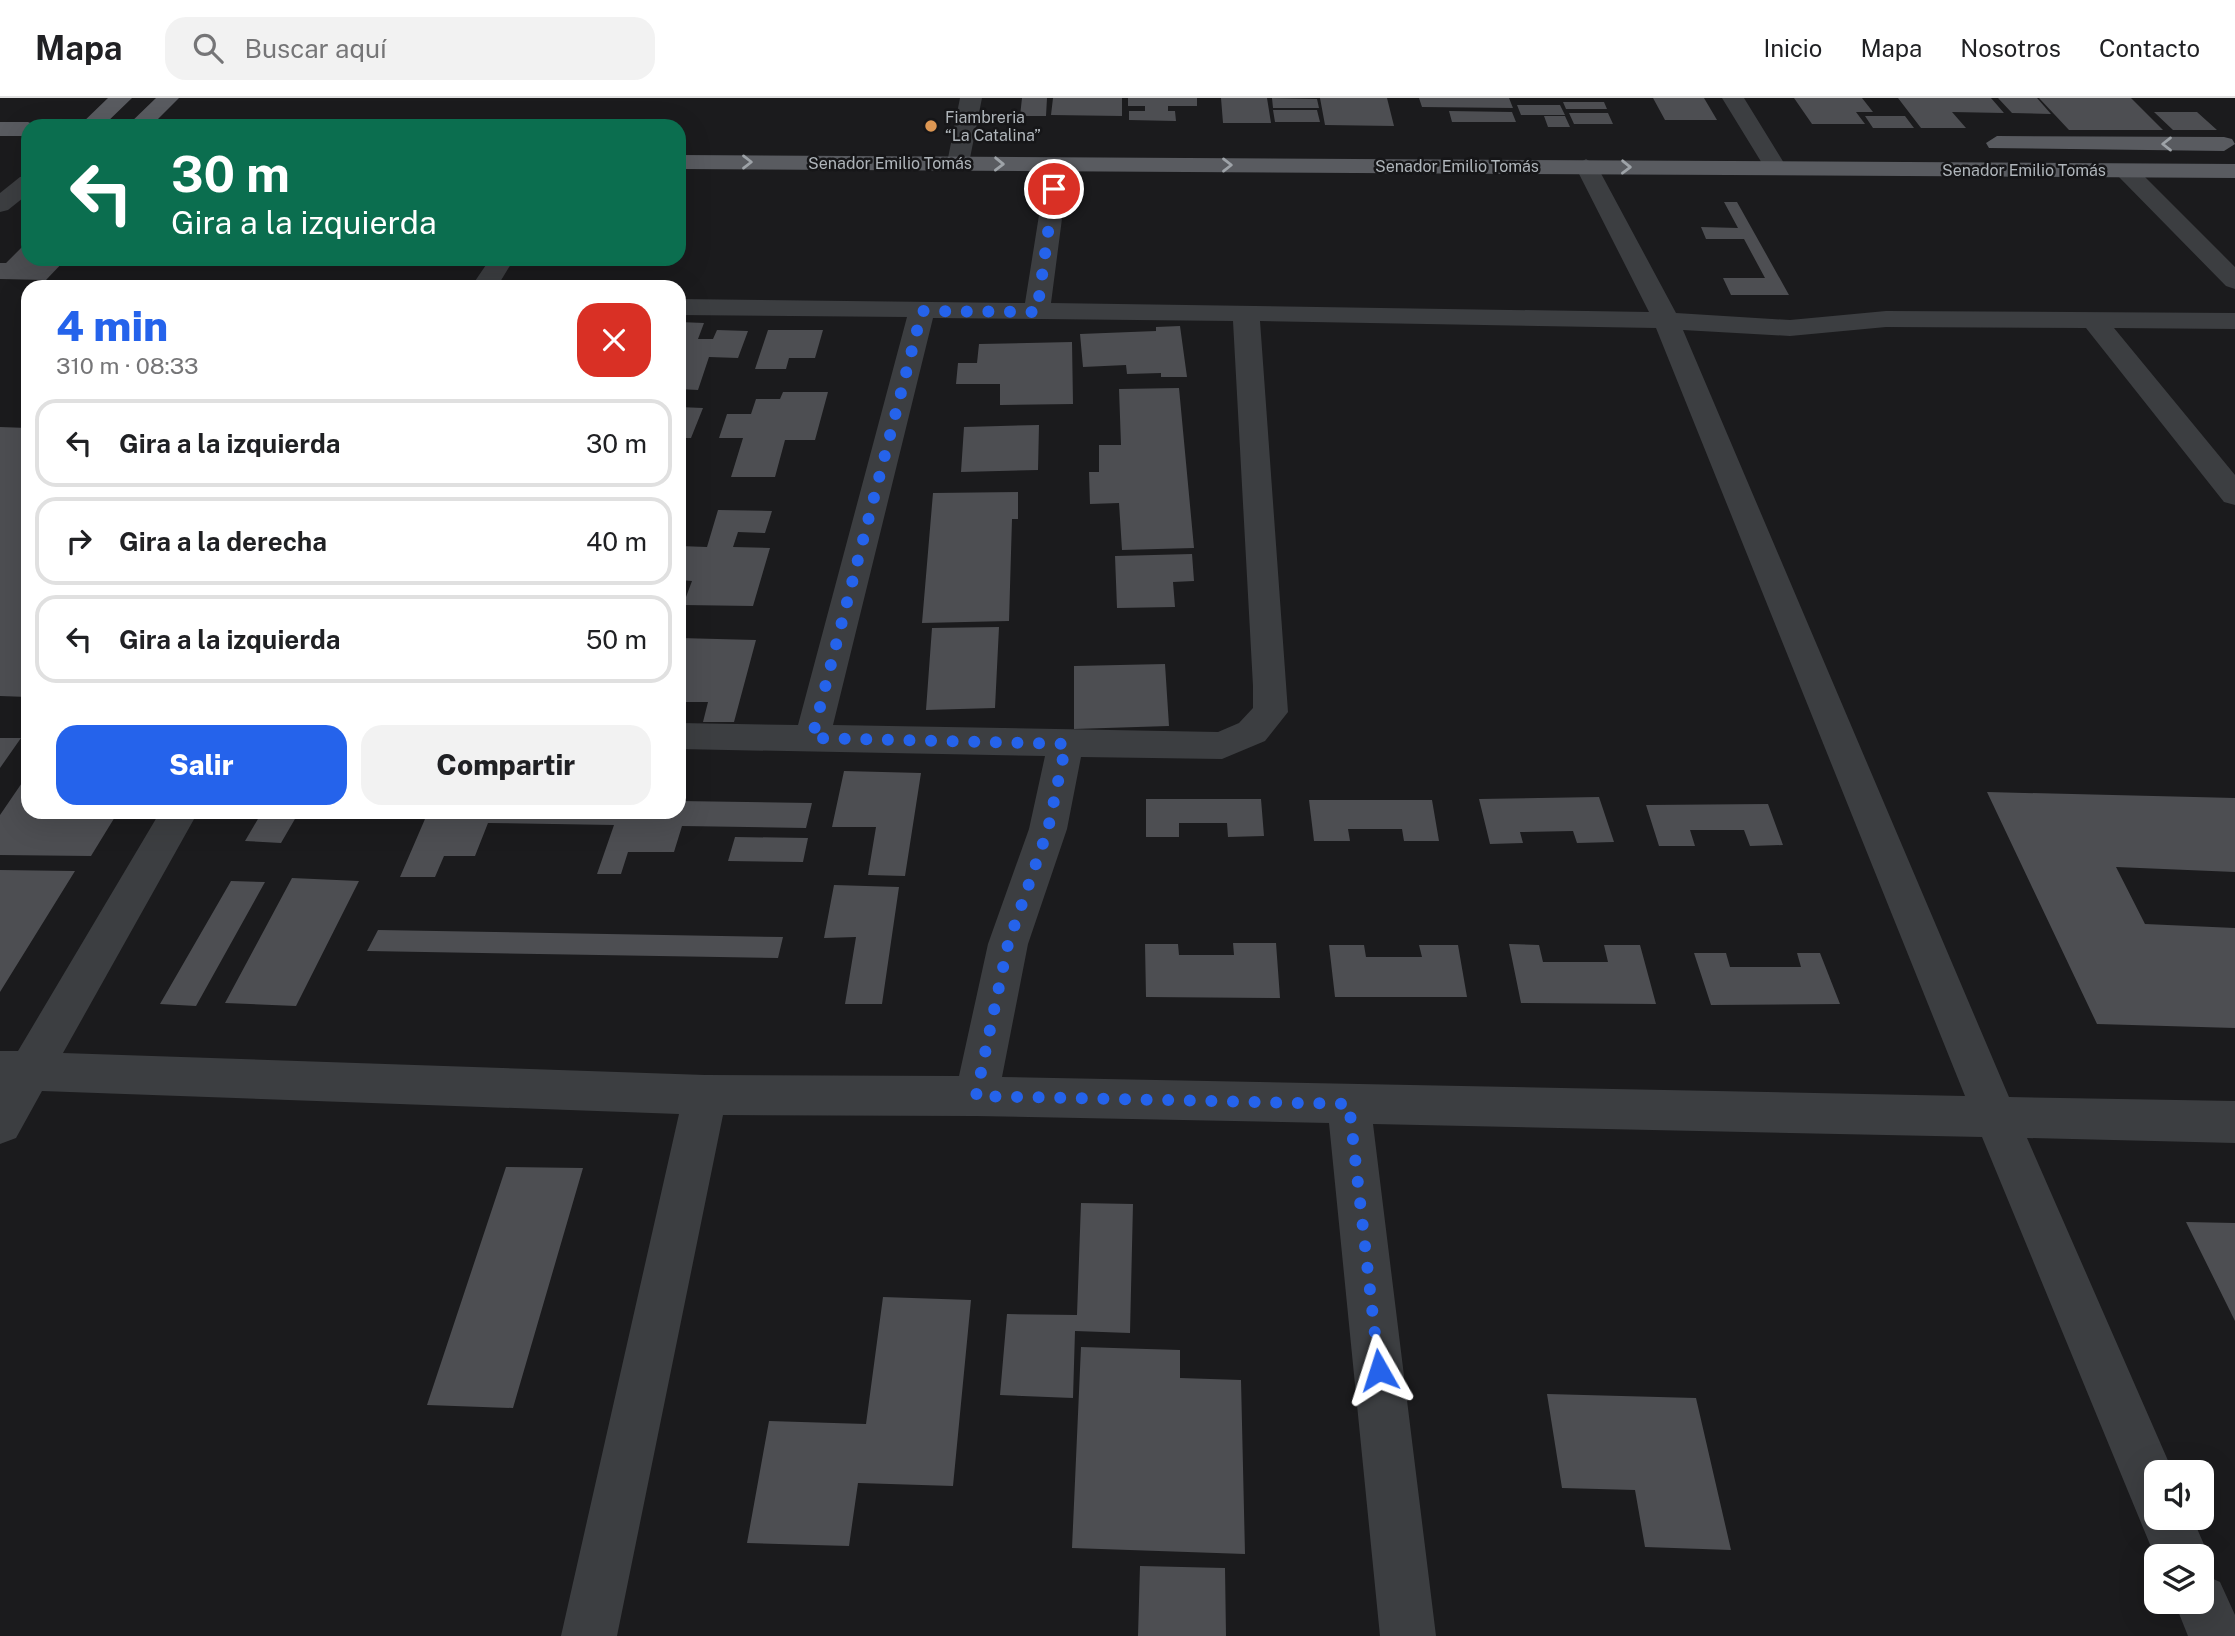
<!DOCTYPE html>
<html lang="es">
<head>
<meta charset="utf-8">
<style>
  :root { --surface:#fff; --page:#f2f2f2; --text:#202124; --muted:#757577; --line:#e0e0e0; --accent:#2563eb }
  body { margin:0; font-family:"Public Sans",sans-serif; background:var(--page); color:var(--text); height:100vh; display:flex; flex-direction:column; font-size:26px; white-space:nowrap }
  * { box-sizing:border-box; margin:0 }
  p { font-size:23px; color:var(--muted) }
  .icon { flex:none; width:38px; height:38px; fill:none; stroke:currentColor; stroke-width:2; stroke-linecap:round; stroke-linejoin:round }
  .map { position:relative; flex:1; overflow:hidden }
  .panel { position:absolute; left:21px; top:182px; width:665px; height:539px; display:flex; flex-direction:column; background:var(--surface); border-radius:21px; box-shadow:0 7px 28px #0002 }
  .panel>* { flex:none }
  .top-card { position:absolute; left:21px; top:21px; width:665px; height:147px; border-radius:21px; box-shadow:0 7px 28px #0002; background:#0b6e4f; color:#fff; overflow:hidden }
  .controls { position:absolute; left:2144px; top:1362px; display:grid; gap:14px }
  .controls a { display:grid; place-items:center; width:70px; height:70px; border-radius:14px; background:var(--surface); box-shadow:0 7px 28px #0002; font-size:35px }
  .pin { position:absolute; display:grid; place-items:center; width:60px; height:60px; color:#fff; margin:-30px; border:4px solid #fff; border-radius:50%; box-shadow:0 2px 7px #0007 }
  .me { position:absolute; width:77px; margin:-38px; rotate:354deg; stroke-linejoin:round; filter:drop-shadow(0 0 5px #0008) }
  .turn { display:flex; align-items:center; gap:24px; height:147px; padding:0 35px; font-size:32px }
  .turn .icon { width:91px; height:91px; stroke-width:2.5 }
  .turn b { display:block; font-size:49px; line-height:60px }
  .round { display:grid; place-items:center; flex:none; width:74px; height:74px; border-radius:21px; background:var(--page) }
  .overview { display:flex; align-items:center; justify-content:space-between; height:119px; padding:0 35px }
  h1 { font-size:42px; font-weight:800; line-height:52px; color:var(--accent) }
  .button { display:flex; gap:14px; margin-top:auto; padding:14px 35px }
  .button a { flex:1; height:80px; border-radius:21px; background:var(--accent); color:#fff; font-size:28px; font-weight:800; line-height:80px; text-align:center }
  .button a+a { background:var(--page); color:var(--text) }
  ul { padding:0; list-style:none }
  li { display:flex; align-items:center; gap:21px; height:88px; margin:0 14px 10px; padding:0 21px; border:4px solid var(--line); border-radius:21px }
  li div { flex:1 }
  li b { display:block; font-size:26px }
  li em { font-style:normal }
  header { display:flex; align-items:center; gap:42px; box-sizing:border-box; height:98px; padding:0 35px; background:var(--surface); border-bottom:2px solid var(--line) }
  header strong { font-size:33px }
  nav { display:flex; gap:38px; margin-inline-start:auto; font-size:24px }
  .search { width:490px; height:63px; background:var(--page); display:flex; align-items:center; gap:18px; box-sizing:border-box; padding:0 24px; border-radius:21px; color:var(--muted); font-size:26px }
  .map>svg:first-child { display:block }
  .building { fill:#4d4e52 }
  .lines { fill:none; stroke-linecap:round; stroke-linejoin:round }
  .minor { fill:#3c3e41; fill-rule:evenodd }
  .major { fill:#595b60; fill-rule:evenodd }
  .oneway { stroke:#9ea3a8 }
  .route { stroke:#2563eb; stroke-width:12; stroke-dasharray:0 21.6 }
  .poi-dot { fill:#dd9753; stroke:#161618; stroke-width:2.5 }
  .labels { text-anchor:middle; dominant-baseline:central; stroke-width:5; stroke-linejoin:round; paint-order:stroke }
  .far-poi-label { font-size:16px; fill:#afb5ba; stroke:#161618; text-anchor:start }
  .far-street-label { font-size:16px; fill:#afb5ba; stroke:#161618 }
</style>
</head>
<body>
<header>
<strong>Mapa</strong>
<div class="search"><svg class="icon" aria-label="search" viewBox="0 0 24 24"><circle cx="10" cy="10" r="6"/><path d="M15 15l6 6"/></svg>Buscar aquí</div>
<nav><a>Inicio</a><a>Mapa</a><a>Nosotros</a><a>Contacto</a></nav>
</header>
<div class="map">
<svg width="2235" height="1538" viewBox="0 0 2235 1538">
  <rect width="100%" height="100%" fill="#1b1b1d"/>
  <path class="building" d="M1022 0H1047L1046 18H1020Z
    M1053 0H1122V18L1051 17Z
    M1128 0H1197V8H1168V13H1175L1176 23 1129 22V13H1145V8H1128Z
    M1221 0H1267L1271 25H1223Z
    M1272 0 1317 1 1319 10H1273Z
    M1320 0H1387L1394 28 1325 27Z
    M1419 0H1509L1513 10 1422 9Z
    M1653 0H1704L1717 22H1665Z
    M1794 0H1862L1873 14H1856L1865 26H1812Z
    M1898 0H1991L2004 15 1952 14 1966 30H1921Z
    M1998 0H2037L2051 16 2012 15Z
    M2039 0H2131L2163 32H2069Z
    M1563 4H1604L1607 11H1566Z
    M1517 7H1560L1565 17H1521Z
    M1273 12H1317L1320 24H1275Z
    M1449 13 1512 14 1516 24H1452Z
    M2154 14H2197L2217 32H2173Z
    M1569 15H1608L1613 26H1574Z
    M1544 18H1565L1570 29H1548Z
    M1865 18H1905L1914 30H1873Z
    M1724 104H1737L1789 197H1731L1723 180H1765L1744 141H1706L1701 129 1738 130Z
    M28 143V161H66L46 182 0 181V165H6Z
    M679 224 704 225 698 241H713L717 232 748 233 738 260 709 259 698 292 679 291V268L683 259H679Z
    M1180 228 1187 279H1161V275L1127 276 1126 267 1083 269 1080 236 1156 233V229Z
    M768 232H823L815 260H789L786 271H755Z
    M1072 244 1073 306 1000 307V286H956L958 265H977L979 246Z
    M1179 290 1194 450 1122 452 1119 405 1090 406 1089 374H1099V347H1121L1119 291Z
    M783 294H828L815 342H785L775 379H731L743 340H719L727 316H751L756 301H780Z
    M679 309 703 310 691 340H679Z
    M1039 327 1038 372 961 374 964 329Z
    M0 329 28 330V599L0 598Z
    M1018 394V421H1012L1009 523 922 525 933 395Z
    M718 412 772 413 765 435 738 434 733 449 770 450 753 508 683 507 692 483 679 482V448L707 449Z
    M1192 456 1194 483 1173 484 1175 509 1117 510 1115 458Z
    M999 529 995 610 926 612 932 530Z
    M679 540 756 542 734 624H703L708 604H679Z
    M1165 566 1169 628 1074 631V568Z
    M0 640H21L0 670Z
    M844 673 921 675 905 778 868 777 876 729H832Z
    M28 676V714H118L91 758 0 757V717Z
    M1987 694 2235 700V774L2116 769 2145 826 2235 830V930L2097 926Z
    M1599 699 1614 744 1577 745 1573 733 1520 734 1523 745 1490 746 1479 701Z
    M1146 701H1261L1264 738 1228 739 1227 725H1179V739H1146Z
    M1309 702H1432L1439 743H1404L1402 731H1348L1350 743H1314Z
    M679 703 812 705 806 730 682 728 674 754H628L621 776H597L614 727 488 725 475 758H444L435 779H400L428 714H679Z
    M1768 706 1783 747 1750 748 1744 732H1690L1695 748H1659L1646 707Z
    M262 714H299L281 745 245 743Z
    M735 739 808 740 803 764 728 763Z
    M0 772 75 773 0 894Z
    M292 780 359 783 296 908 225 905Z
    M231 783 265 784 196 908 160 906Z
    M834 787 899 789 882 906H845L856 839 824 840Z
    M378 832 783 839 778 860 367 853Z
    M1233 845H1276L1280 900 1146 899 1145 846H1178L1179 857H1234Z
    M1509 846 1539 847 1543 864H1608L1604 847H1640L1656 906 1521 905Z
    M1329 847H1364L1366 859H1422L1419 847H1458L1467 899H1335Z
    M1694 855H1726L1730 869H1801L1797 855H1820L1840 906 1711 907Z
    M506 1069 583 1070 513 1310 427 1307Z
    M1081 1105 1133 1106 1130 1235 1075 1233 1073 1300 1000 1297 1007 1216 1077 1217Z
    M2186 1124 2235 1125V1223Z
    M883 1199 971 1202 953 1388 858 1385 849 1448 747 1445 769 1323 866 1326Z
    M1081 1249 1180 1252V1280L1241 1282 1245 1456 1072 1450Z
    M1547 1296 1696 1300 1731 1452 1645 1449 1635 1392 1562 1390Z
    M1140 1468 1225 1470 1226 1538H1138Z"/>
  <g class="lines">
    <path class="minor" d="M960 0H982L969 65 958 72 947 65Z
      M1722 0H1744L1787 70 1784 75H1768Z
      M1058 60 1069 67 1051 205 1649 214 1575 68 1586 61 1597 68 1676 215 1790 222 1886 213 2235 215V231L2114 230 2235 377V407L2224 404 2086 230 1886 229 1790 238 1683 232 2009 999 2235 1003V1045L2027 1040 2173 1374H2156V1419H2192L2209 1458 2202 1476 2220 1484 2235 1517V1538H2188L2174 1503H2202V1458H2156V1461L1982 1039 1373 1026 1436 1538H1380L1329 1025 976 1018 723 1017 617 1538H561L679 1016 42 993 16 1040 0 1046V953H18L160 714H198L63 955 705 977 959 978 988 846 1029 731 1045 658 679 651V625L798 627 907 219 679 217V201L1025 205 1047 67ZM933 220 1233 223 1253 588V610L1239 625 1218 634 833 627ZM1260 223 1656 230 1965 998 1002 979 1028 846 1067 731 1081 659 1222 661 1265 643 1288 614Z
      M2126 66 2134 68 2235 169V191L2226 188 2118 78 2115 73 2118 68Z
      M28 77V96L8 112 0 114V95L20 79Z
      M490 161H514L497 189H471Z"/>
    <path class="major" d="M108 0H132L103 28H79Z
      M156 0H179L151 28H127Z
      M0 24H28L37 28H28V38H0Z
      M1997 38 2224 39 2232 41 2235 46 2224 53 1989 50 1986 45Z
      M679 57 2235 66V80L679 71Z"/>
  </g>
  <defs><path id="oneway-chevron" d="M-2-3.5L2.5 0L-2 3.5" fill="none" stroke-width="1.6" stroke-linecap="round" stroke-linejoin="round" transform="scale(1.75)"/></defs>
  <g class="oneway">
    <use href="#oneway-chevron" transform="translate(2167 46) rotate(-180)"/>
    <use href="#oneway-chevron" transform="translate(747 64)"/>
    <use href="#oneway-chevron" transform="translate(999 66) rotate(1)"/>
    <use href="#oneway-chevron" transform="translate(1227 67)"/>
    <use href="#oneway-chevron" transform="translate(1626 69) rotate(1)"/>
  </g>
  <g class="lines">
    <path class="route" d="M1054 91 1037 214 922 213 812 640 1066 646 1048 731 1008 846 976 998 1349 1006 1379 1272"/>
  </g>
  <circle class="poi-dot" cx="931" cy="28" r="7"/>
  <g class="labels">
    <g class="far-poi-label">
      <text x="945" y="19">Fiambreria<tspan x="945" dy="18">“La Catalina”</tspan></text>
    </g>
    <g class="far-street-label">
      <text x="890" y="65">Senador Emilio Tomás</text>
      <text x="1457" y="68">Senador Emilio Tomás</text>
      <text x="2024" y="72">Senador Emilio Tomás</text>
    </g>
  </g>
</svg>
<div class="controls">
<a><svg class="icon" aria-label="sound" viewBox="0 0 24 24"><path d="M4 9h4l5-4v14l-5-4H4zM17 9q2 3 0 6"/></svg></a>
<a><svg class="icon" aria-label="layers" viewBox="0 0 24 24"><path d="M12 4l9 5-9 5-9-5zM3 14l9 5 9-5"/></svg></a>
</div>
<div class="pin" style="left:1054px;top:91px;background:#d93025"><svg class="icon" aria-label="arrive" viewBox="0 0 24 24"><path d="M6 21V4h12l-3 4 3 4H6"/></svg></div>
<svg class="me" style="left:1379px;top:1272px" viewBox="-20 -20 40 40"><path d="M0-17L14 15 0 8-14 15z" fill="#2563eb" stroke="#fff" stroke-width="4"/></svg>
<div class="top-card">
<div class="turn"><svg class="icon" aria-label="left" viewBox="0 0 24 24"><path d="M17 20v-9H6M10 6l-5 5 5 5"/></svg><div><b>30 m</b>Gira a la izquierda</div></div>
</div>
<section class="panel">
<div class="overview"><div><h1>4 min</h1><p>310 m · 08:33</p></div><a class="round" style="background:#d93025;color:#fff"><svg class="icon" aria-label="close" viewBox="0 0 24 24"><path d="M6 6l12 12M18 6L6 18"/></svg></a></div>
<ul>
<li><svg class="icon" aria-label="left" viewBox="0 0 24 24"><path d="M17 20v-9H6M10 6l-5 5 5 5"/></svg><div><b>Gira a la izquierda</b></div><em>30 m</em></li>
<li><svg class="icon" aria-label="right" viewBox="0 0 24 24"><path d="M7 20v-9h11M14 6l5 5-5 5"/></svg><div><b>Gira a la derecha</b></div><em>40 m</em></li>
<li><svg class="icon" aria-label="left" viewBox="0 0 24 24"><path d="M17 20v-9H6M10 6l-5 5 5 5"/></svg><div><b>Gira a la izquierda</b></div><em>50 m</em></li>
</ul>
<div class="button"><a>Salir</a><a>Compartir</a></div>
</section>
</div>
</body>
</html>
